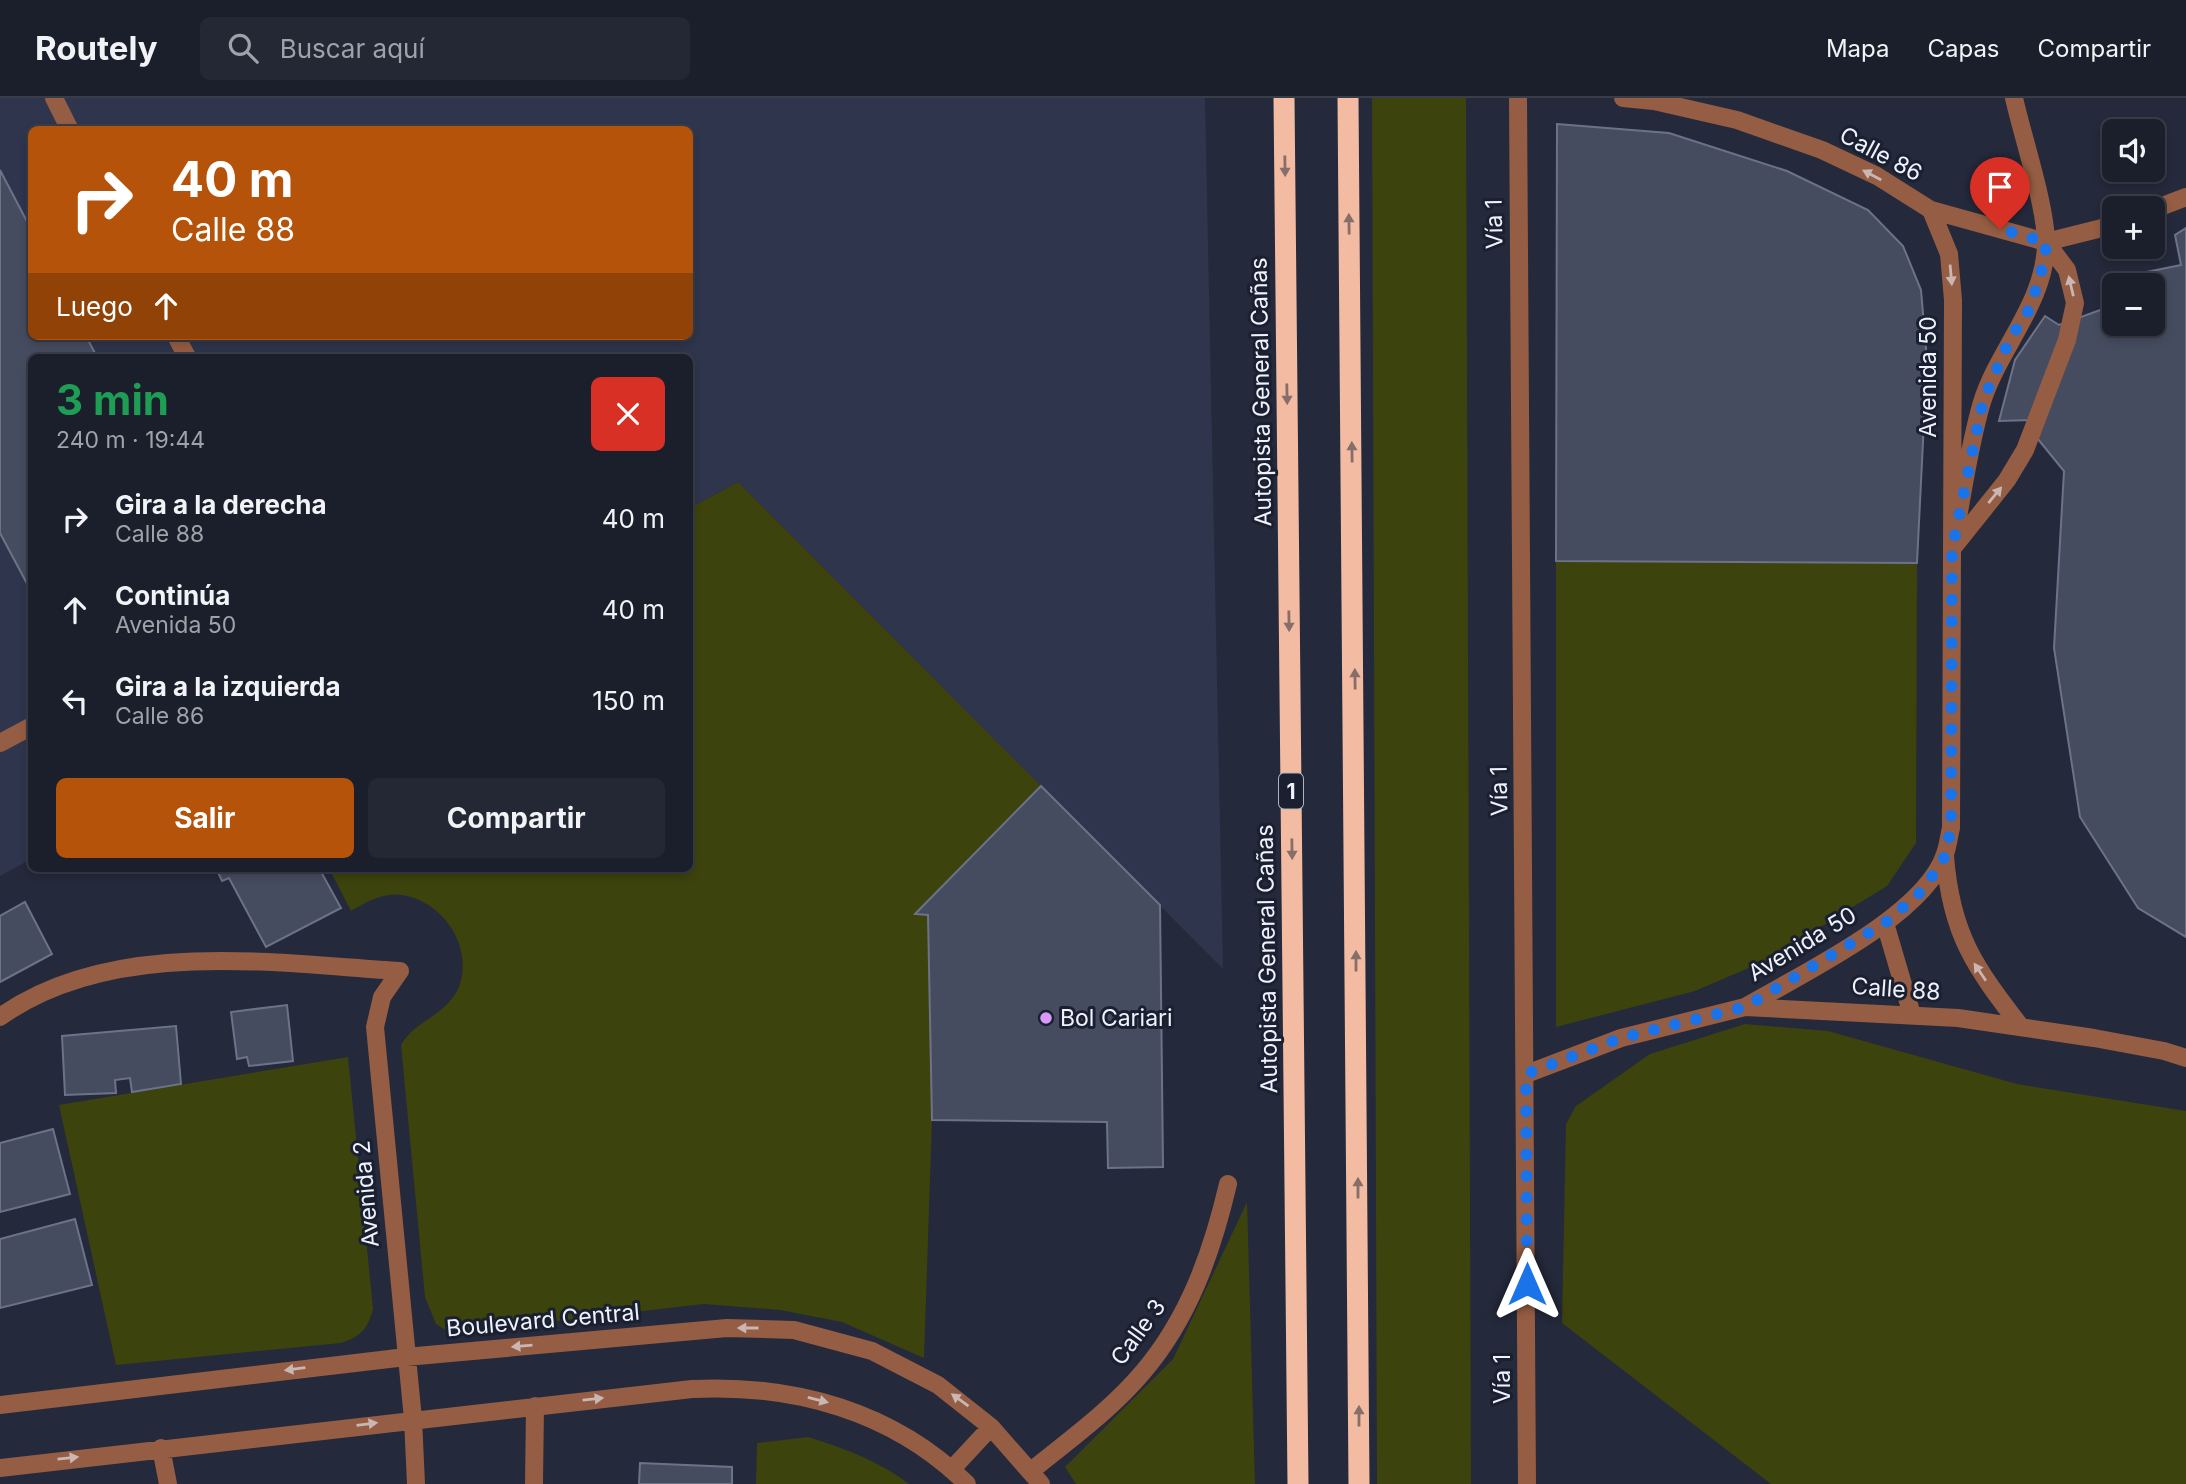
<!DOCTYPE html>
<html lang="es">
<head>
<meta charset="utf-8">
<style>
  :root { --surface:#1b1f2c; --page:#242734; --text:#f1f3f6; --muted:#a0a2a9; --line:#393d48; --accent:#b45309 }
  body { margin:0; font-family:Inter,sans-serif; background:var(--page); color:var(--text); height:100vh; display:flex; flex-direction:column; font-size:26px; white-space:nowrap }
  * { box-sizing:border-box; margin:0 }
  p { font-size:23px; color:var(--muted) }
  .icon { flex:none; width:38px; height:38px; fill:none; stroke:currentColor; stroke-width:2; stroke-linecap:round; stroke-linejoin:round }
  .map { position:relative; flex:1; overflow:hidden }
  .drawer { position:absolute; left:28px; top:256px; width:665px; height:518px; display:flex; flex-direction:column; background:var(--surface); border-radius:10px; box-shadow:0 4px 10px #0003,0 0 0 2px var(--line) }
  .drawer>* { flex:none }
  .banner { position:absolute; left:28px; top:28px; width:665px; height:214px; border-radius:10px; box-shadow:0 4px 10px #0003,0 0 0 2px var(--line); background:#b45309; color:#fff; overflow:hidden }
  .buttons { position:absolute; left:2102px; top:21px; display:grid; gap:14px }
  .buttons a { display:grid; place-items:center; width:63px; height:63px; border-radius:10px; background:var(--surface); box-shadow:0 4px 10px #0003,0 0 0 2px var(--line); font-size:35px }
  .pin { position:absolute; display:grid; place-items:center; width:60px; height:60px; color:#fff; margin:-72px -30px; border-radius:50% 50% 50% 0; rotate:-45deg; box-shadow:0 0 7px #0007 }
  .pin .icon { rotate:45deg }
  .me { position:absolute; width:77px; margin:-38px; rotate:0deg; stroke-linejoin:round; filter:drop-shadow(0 0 5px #0008) }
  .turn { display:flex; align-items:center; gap:24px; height:147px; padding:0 28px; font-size:32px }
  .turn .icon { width:91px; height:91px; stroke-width:2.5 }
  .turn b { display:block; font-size:49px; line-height:60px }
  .then { display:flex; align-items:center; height:66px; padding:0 28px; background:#0003; gap:14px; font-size:26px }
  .round { display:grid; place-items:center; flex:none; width:74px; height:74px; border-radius:10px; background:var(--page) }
  .head { display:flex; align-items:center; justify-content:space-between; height:119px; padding:0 28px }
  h1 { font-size:42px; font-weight:700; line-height:52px; color:#1e9e55 }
  .action { display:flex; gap:14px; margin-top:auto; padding:14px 28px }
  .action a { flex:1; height:80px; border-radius:10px; background:var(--accent); color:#fff; font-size:28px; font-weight:700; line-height:80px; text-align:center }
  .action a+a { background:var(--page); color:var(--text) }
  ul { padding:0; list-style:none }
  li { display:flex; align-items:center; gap:21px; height:91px; padding:0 28px }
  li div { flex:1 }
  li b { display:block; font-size:26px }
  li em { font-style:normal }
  header { display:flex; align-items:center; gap:42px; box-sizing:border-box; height:98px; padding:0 35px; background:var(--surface); border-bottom:2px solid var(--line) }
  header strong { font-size:33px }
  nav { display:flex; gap:38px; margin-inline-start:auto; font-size:24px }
  .search { width:490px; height:63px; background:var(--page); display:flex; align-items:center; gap:18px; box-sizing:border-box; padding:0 24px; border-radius:10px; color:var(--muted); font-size:26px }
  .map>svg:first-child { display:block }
  .built { fill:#2e354c; fill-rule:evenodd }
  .green { fill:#3d430d }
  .building { fill:#464c5f; stroke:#6c7388; stroke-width:2 }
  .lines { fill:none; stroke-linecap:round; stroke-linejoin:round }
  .minor { stroke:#955d43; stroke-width:18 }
  .highway { stroke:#f3bba2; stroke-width:21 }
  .oneway { fill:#866e69 }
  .oneway2 { fill:#cab6b3 }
  .route { stroke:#1a73e8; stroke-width:12; stroke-dasharray:0 21.6 }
  .poi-dot { fill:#d69bfa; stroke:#1a2030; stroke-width:2.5 }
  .labels { text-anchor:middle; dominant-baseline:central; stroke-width:6; stroke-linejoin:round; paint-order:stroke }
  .shield { fill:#1a2030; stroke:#aeb3c0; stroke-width:2 }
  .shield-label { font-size:21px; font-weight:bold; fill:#eef2fe }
  .street-label { font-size:23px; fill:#eef2fe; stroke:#1a2030 }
  .poi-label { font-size:23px; fill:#eef2fe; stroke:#1a2030; text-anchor:start }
</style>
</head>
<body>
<header>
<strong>Routely</strong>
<div class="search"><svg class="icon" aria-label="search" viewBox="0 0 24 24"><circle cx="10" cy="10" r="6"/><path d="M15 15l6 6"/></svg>Buscar aquí</div>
<nav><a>Mapa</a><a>Capas</a><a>Compartir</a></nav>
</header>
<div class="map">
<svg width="2186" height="1386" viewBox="0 0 2186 1386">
  <rect width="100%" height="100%" fill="#24293b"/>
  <path class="built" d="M0 0H1205L1223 871 738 384 690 410V259H32L31 761 0 778ZM32 32H690V238H32Z"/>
  <path class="green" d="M1372 0H1466L1471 1386H1377Z
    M738 384 1041 688 916 816 928 817 932 1022 924 1260 842 1224 780 1212 704 1206 450 1235 436 1226 425 1199 401 947C414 923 445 918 458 891 475 851 444 803 402 797 384 794 366 804 351 813L329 770H690V410Z
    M1556 463 1917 465 1916 745 1887 788 1765 863 1695 893 1556 929Z
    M1745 926 1828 933 2017 986 2186 1013V1386H1771L1562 1225 1566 1026 1576 1008 1650 956Z
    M348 959 373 1211C368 1230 361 1239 341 1245L116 1267 59 1007Z
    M1247 1104 1255 1386H1076L1065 1369 1173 1261Z
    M808 1339C844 1350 879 1363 909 1386H756L757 1345Z"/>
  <path class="building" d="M1557 26 1669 35 1787 73 1868 112 1903 148 1921 192 1927 262 1917 465 1556 463Z
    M0 72 32 133V238H86L97 259H32V495L0 435Z
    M2186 130V839L2138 810 2080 719 2054 550 2064 373 2033 335 2032 322 1999 323 2015 262 2045 218 2059 227 2114 207V226H2152V187H2130L2137 176 2181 167 2175 137Z
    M1041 688 1160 807 1163 1069 1108 1070 1107 1024 932 1022 928 817 915 816Z
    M216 770H319L341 810 266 849 229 780 222 783Z
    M25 804 52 856 0 884V818Z
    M287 907 293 963 249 968 247 959 237 961 231 914Z
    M176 928 181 986 132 994 130 980 115 982 116 995 65 997 62 938Z
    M53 1031 70 1096 0 1114V1045Z
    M75 1121 92 1187 0 1210V1141Z
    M640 1365 732 1369V1386H639Z"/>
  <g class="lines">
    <path class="minor" d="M54 0 70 32
      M1518 0 1527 1386
      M1623 0 1654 3 1737 22 1822 52 1877 78 1931 112 2046 144 2114 127
      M1931 112 1949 156 1953 202 1952 451C1962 403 1968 351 1982 304 1999 250 2045 205 2046 146 2046 108 2023 40 2014 0
      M2152 112 2186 99
      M176 238 187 259
      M0 645 32 628
      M1945 758C1951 837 1975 869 2021 929
      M1885 825 1912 917
      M400 873 382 899 375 929 413 1321 416 1386
      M1745 909C1799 877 1925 818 1945 756 1948 748 1949 738 1951 730L1952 451 2007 382 2025 352 2067 242 2075 205 2067 172 2046 144
      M0 919C110 840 272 865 400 873
      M1526 976 1621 940 1745 909 1958 920 2094 940 2164 953 2186 960
      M0 1307 406 1259 727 1230 794 1232 872 1253 938 1287 991 1329 1041 1386
      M161 1350 168 1386
      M0 1370 692 1291C794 1286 893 1313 967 1386
      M952 1371 991 1329
      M1031 1373C1069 1342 1111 1312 1143 1274 1189 1220 1212 1154 1228 1086
      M534 1386 535 1308"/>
    <path class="highway" d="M1284 0 1298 1386
      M1348 0 1359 1386"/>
  </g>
  <defs><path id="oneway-solid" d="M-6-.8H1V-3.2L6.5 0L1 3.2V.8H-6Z" transform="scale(1.75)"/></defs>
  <g class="oneway">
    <use href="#oneway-solid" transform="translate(1285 68) rotate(89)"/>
    <use href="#oneway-solid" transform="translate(1349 126) rotate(-91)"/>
    <use href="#oneway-solid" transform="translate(1287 296) rotate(89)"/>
    <use href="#oneway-solid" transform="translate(1352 354) rotate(-91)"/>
    <use href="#oneway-solid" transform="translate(1289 523) rotate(89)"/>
    <use href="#oneway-solid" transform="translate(1355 581) rotate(-91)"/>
    <use href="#oneway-solid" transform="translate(1292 751) rotate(89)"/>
    <use href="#oneway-solid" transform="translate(1356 863) rotate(-90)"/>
    <use href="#oneway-solid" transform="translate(1358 1090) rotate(-90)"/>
    <use href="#oneway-solid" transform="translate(1359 1318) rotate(-90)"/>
  </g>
  <g class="oneway2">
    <use href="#oneway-solid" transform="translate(1872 77) rotate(-152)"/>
    <use href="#oneway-solid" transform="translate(1951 177) rotate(85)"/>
    <use href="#oneway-solid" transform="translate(2071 188) rotate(-103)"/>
    <use href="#oneway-solid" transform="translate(1995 397) rotate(-51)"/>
    <use href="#oneway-solid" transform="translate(1980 874) rotate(-124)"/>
    <use href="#oneway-solid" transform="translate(748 1230) rotate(-180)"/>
    <use href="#oneway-solid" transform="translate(522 1248) rotate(175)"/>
    <use href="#oneway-solid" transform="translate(295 1271) rotate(173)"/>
    <use href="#oneway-solid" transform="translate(593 1301) rotate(-6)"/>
    <use href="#oneway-solid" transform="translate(818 1302) rotate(14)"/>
    <use href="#oneway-solid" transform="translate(960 1302) rotate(-144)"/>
    <use href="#oneway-solid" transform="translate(367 1326) rotate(-7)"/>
    <use href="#oneway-solid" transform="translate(68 1360) rotate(-6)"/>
  </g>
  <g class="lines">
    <path class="route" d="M1527 1186 1526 976 1621 940 1745 909 1885 825 1923 792 1945 758 1951 730 1952 451 1983 303 2010 241 2030 210 2045 161 2046 144 2000 131"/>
  </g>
  <circle class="poi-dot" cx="1046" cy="920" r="7"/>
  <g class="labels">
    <rect class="shield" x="1279" y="675.5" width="24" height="35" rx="5"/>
    <g class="shield-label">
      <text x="1291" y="693">1</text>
    </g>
    <g class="street-label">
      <text transform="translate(1881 56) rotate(28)">Calle 86</text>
      <text transform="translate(1494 126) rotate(-91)">Vía 1</text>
      <text transform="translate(1928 279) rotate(-90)">Avenida 50</text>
      <text transform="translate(1261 294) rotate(-91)">Autopista General Cañas</text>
      <text transform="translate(1499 693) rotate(-91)">Vía 1</text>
      <text transform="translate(1802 846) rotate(-31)">Avenida 50</text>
      <text transform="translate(1267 861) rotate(-91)">Autopista General Cañas</text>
      <text transform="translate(1896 891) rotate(4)">Calle 88</text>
      <text transform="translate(366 1096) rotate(-95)">Avenida 2</text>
      <text transform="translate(543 1222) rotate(-5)">Boulevard Central</text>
      <text transform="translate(1138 1234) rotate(-54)">Calle 3</text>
      <text transform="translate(1502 1281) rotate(-90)">Vía 1</text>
    </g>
    <g class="poi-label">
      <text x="1060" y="920">Bol Cariari</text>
    </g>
  </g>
</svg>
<div class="buttons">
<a><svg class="icon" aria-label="sound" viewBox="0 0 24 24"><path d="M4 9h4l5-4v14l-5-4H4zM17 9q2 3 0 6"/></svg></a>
<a>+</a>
<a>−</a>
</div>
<div class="pin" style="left:2000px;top:131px;background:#d93025"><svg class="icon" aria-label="arrive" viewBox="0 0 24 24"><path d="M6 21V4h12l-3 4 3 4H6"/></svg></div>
<svg class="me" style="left:1527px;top:1186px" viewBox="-20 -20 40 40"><path d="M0-17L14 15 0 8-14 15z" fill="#1a73e8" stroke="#fff" stroke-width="4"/></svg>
<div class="banner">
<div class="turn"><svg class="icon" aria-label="right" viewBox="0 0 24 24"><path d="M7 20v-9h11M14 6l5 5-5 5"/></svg><div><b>40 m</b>Calle 88</div></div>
<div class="then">Luego<svg class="icon" aria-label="ahead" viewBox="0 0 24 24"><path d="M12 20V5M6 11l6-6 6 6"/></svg></div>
</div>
<section class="drawer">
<div class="head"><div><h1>3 min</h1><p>240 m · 19:44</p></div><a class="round" style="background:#d93025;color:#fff"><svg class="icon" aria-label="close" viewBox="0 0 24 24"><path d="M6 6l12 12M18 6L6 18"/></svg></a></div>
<ul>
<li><svg class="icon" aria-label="right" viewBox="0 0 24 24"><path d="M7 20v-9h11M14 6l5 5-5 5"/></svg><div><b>Gira a la derecha</b><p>Calle 88</p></div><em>40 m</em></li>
<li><svg class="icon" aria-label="ahead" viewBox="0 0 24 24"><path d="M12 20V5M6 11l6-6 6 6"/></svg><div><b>Continúa</b><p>Avenida 50</p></div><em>40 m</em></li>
<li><svg class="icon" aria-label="left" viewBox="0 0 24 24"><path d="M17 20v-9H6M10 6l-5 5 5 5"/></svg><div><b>Gira a la izquierda</b><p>Calle 86</p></div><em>150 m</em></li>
</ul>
<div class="action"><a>Salir</a><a>Compartir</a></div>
</section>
</div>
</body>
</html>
